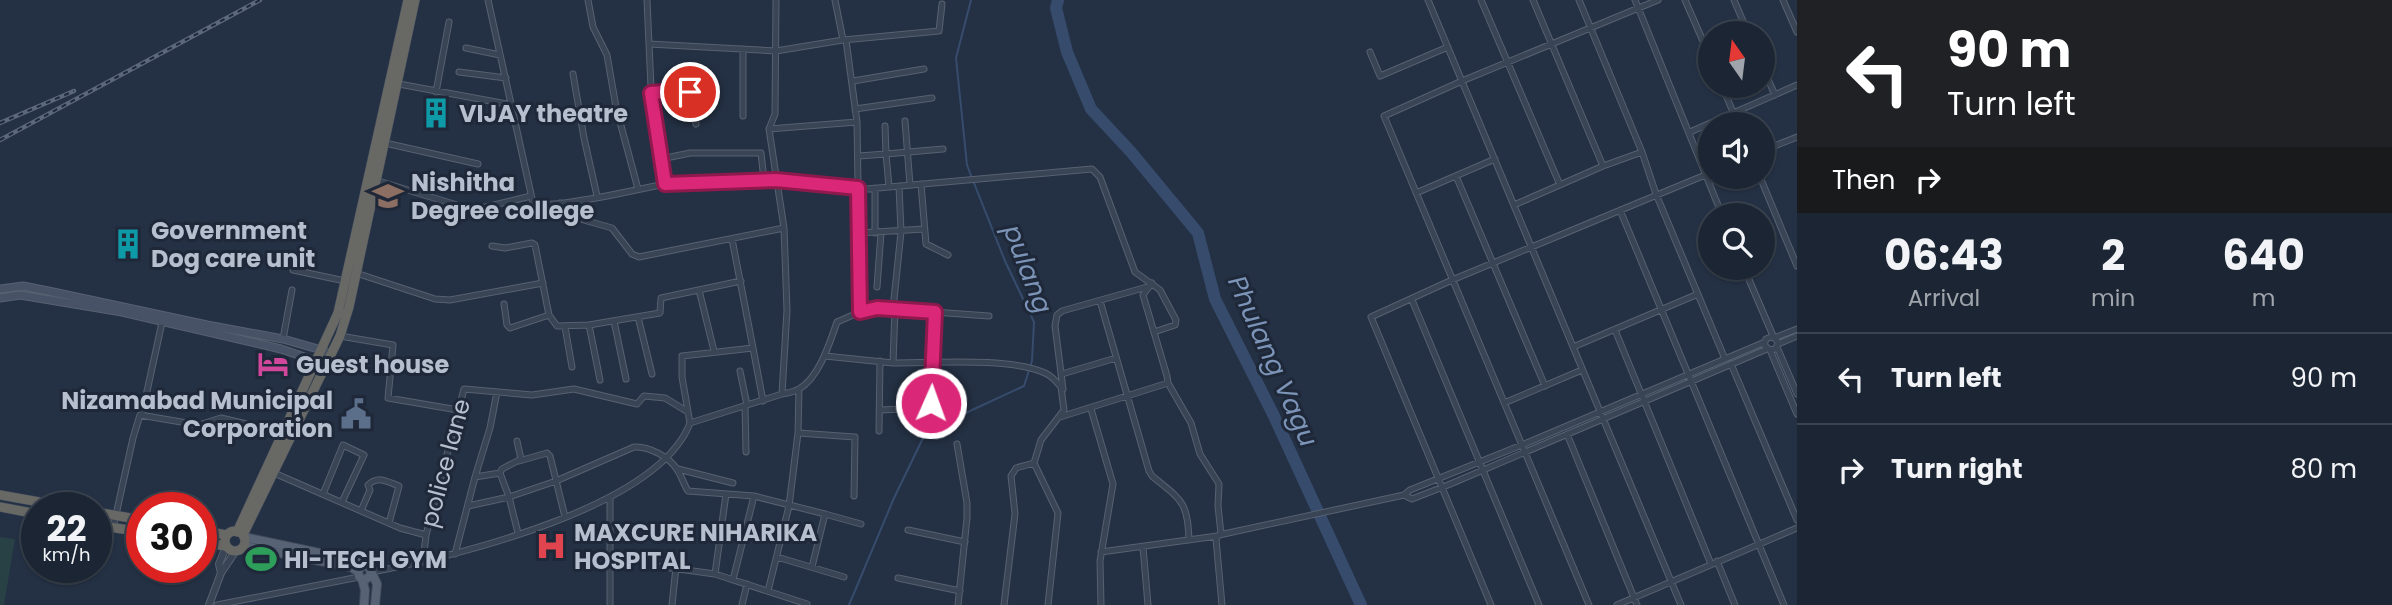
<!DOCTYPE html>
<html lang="en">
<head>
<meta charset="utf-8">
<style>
  :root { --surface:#1b2533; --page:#28313f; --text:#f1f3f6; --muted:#a0a5ac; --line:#39424e }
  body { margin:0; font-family:Poppins,sans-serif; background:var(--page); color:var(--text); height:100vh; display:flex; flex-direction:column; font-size:26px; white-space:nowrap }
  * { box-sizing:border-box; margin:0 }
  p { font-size:23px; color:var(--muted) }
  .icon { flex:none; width:38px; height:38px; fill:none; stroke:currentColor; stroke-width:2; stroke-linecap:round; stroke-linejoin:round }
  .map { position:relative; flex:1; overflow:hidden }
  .drawer { display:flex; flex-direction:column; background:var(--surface); width:595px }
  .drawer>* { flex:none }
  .top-card { background:#202124; color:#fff; overflow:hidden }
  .needle { width:46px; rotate:346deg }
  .controls { position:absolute; left:1698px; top:21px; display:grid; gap:14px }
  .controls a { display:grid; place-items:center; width:77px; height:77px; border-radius:50%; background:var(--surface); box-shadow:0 2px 5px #0004,0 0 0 2px var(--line); font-size:35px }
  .speed { position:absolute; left:21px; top:492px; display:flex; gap:14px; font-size:35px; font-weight:700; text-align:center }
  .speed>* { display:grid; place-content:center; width:91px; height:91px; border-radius:50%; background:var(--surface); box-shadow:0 2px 5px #0004,0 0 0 2px var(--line); line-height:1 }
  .speed small { font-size:18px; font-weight:400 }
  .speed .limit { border:10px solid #d22; background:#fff; color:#111 }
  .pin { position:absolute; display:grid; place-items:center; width:60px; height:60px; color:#fff; margin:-30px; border:4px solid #fff; border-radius:50%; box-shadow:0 2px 7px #0007 }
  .me { position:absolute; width:77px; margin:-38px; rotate:2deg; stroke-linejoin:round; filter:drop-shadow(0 0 5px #0008) }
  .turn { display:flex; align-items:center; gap:24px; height:147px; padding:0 35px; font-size:32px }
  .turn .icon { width:91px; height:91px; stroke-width:2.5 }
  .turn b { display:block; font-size:49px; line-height:60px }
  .then { display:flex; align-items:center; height:66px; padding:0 35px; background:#0003; gap:14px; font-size:26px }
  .eta { display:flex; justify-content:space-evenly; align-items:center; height:119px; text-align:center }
  .eta b { font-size:42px; font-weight:700; line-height:49px }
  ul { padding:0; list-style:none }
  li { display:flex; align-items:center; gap:21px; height:91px; padding:0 35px; border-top:2px solid var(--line) }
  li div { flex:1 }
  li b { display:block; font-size:26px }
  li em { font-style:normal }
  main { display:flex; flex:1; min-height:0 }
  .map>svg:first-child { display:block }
  .green { fill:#274145 }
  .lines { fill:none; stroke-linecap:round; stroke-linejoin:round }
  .stream { stroke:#374c6d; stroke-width:2 }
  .river { stroke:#374c6d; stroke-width:12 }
  .minor-casing { stroke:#576171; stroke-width:7 }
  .tertiary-casing { stroke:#576171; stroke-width:8 }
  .secondary-casing { stroke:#576171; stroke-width:9 }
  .primary-casing { stroke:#434c5d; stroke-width:10 }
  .trunk-casing { stroke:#444e5e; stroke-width:10 }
  .minor { stroke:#394454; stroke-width:5 }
  .tertiary { stroke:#394454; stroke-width:6 }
  .secondary { stroke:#475267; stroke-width:7 }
  .primary { stroke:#576374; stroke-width:8 }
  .trunk { stroke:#686865; stroke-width:9 }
  .rail-casing { stroke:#5b677b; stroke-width:4.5 }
  .rail { stroke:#1e2839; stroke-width:2; stroke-dasharray:5; stroke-linecap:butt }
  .route-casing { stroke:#8e194d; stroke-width:18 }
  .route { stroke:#db2777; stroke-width:12 }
  .labels { text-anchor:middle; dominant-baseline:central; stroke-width:6; stroke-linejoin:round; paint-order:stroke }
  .poi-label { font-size:24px; font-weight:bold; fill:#b6bfcd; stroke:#1e2839; text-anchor:start }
  .street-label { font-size:24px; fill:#b6bfcd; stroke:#1e2839 }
  .water-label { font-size:26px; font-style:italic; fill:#7c94b7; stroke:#1e2839 }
</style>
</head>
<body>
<main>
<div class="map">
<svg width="1797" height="605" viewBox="0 0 1797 605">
  <rect width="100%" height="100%" fill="#243144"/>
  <path class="green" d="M0 537 15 539 4 605H0Z"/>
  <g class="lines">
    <path class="stream" d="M971 0 956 58 967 165 972 178
      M849 605 894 498 924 436 972 410 1024 386 1032 361 1034 322 1005 261 974 183"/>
    <path class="river" d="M1058 0 1056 8 1067 52 1091 109 1131 152 1198 233 1215 299 1273 414 1361 605"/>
    <g class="minor-casing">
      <path id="minor" d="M488 0 533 203C547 211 644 188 665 184
        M588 0 593 27 607 55 616 107 638 189
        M647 0 649 44 776 51 843 40
        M776 0 775 114 769 129 857 122 846 40
        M835 0 843 40 939 31 942 4
        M1428 0 1681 605
        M1481 0 1560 185
        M1533 0 1603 166
        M1579 0 1642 152 1656 194 1725 359
        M1635 0 1722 215
        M1685 0 1710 57
        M1734 0 1748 33
        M1783 0 1797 32
        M649 44 652 109 665 184 776 180 867 189 1092 169 1100 177 1135 272 1160 290 1176 320 1175 325 1154 332
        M466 48 500 55
        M743 49V116
        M1370 52 1380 76 1448 47
        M1762 66 1775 95
        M459 72 506 78
        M573 74 584 138 597 196
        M853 81 924 69
        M399 84 512 105
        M1722 86 1733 112
        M436 92 449 22
        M651 93 689 91 696 124
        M855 109 932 98
        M905 121 910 185
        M885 126 886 154 943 149
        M1690 132 1797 85
        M385 143 478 164
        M1762 151 1797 137
        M859 156 886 154 889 187
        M661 159 690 153H761L764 180
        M1456 176 1545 386
        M1760 177 1797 266
        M375 180 457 205
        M921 184 926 244 948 255
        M875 188V233
        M1416 193 1495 159
        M560 203 562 212 566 215 612 228 632 254 639 257 784 228 769 129
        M1514 205 1603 166 1642 152
        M477 209 531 196
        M1620 210 1784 605
        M784 228 787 310 782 394C787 393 794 392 799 389 819 378 830 342 837 322L860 312 857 122
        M859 233 924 229
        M732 239 753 348
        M492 246 505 248 532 243 535 245 549 315 557 326 589 325 660 313 661 298 741 281
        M1744 268 1774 338
        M293 270 345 281
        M356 273 435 299 450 300 543 283
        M877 287 881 233
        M699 290 714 351
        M1412 300 1539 605
        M1100 301 1149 471 1152 476C1181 500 1188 501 1189 540
        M504 304 507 325 510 328 549 315
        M893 309 901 232 899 186
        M860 312 877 308 989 316
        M638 317 652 374
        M614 321 626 379
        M589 325 600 380
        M565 327 572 367
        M1615 330 1711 564
        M340 336 393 345 388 398 458 410
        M1774 338 1797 329
        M283 339 292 290
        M1778 344 1797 336
        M1573 347 1698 294
        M1777 347 1797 394
        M1770 350 1775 349 1778 344 1776 339 1771 337 1766 339 1764 345 1770 350 1797 414
        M825 356 893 363 895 309
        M893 363C931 363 1012 357 1045 373 1052 376 1056 381 1061 387L1064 410 1041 440 1034 463 1058 513 1048 605
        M1731 364 1797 520
        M740 371 747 405
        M1062 374 1116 358
        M1168 383 1191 423 1200 454 1219 484 1218 506 1221 534
        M1063 389 1055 326 1057 315 1062 311 1147 287
        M497 392 490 428 475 477 500 473 509 497 556 481 634 447C649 446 670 457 678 471 682 477 684 485 688 491L754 496 825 514 812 567
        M763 401 753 348 682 356V377L690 423 782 394
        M1504 403 1582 370
        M745 406 746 452
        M1091 409 1113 484 1100 561 1101 605
        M880 410 927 408 931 403 935 312
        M142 414 163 318
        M1060 417 1168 383 1167 376 1143 295 1152 283
        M879 431 880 361
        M798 433 855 437 854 496
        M1567 434 1637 605
        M957 444 967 503V518L958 605
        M519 461 547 453 550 456 565 517
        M678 469 733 483
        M274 473 400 528 426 535
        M500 473 502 469 521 459 517 441
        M323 494 343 445 364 455 342 502
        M1404 495 1412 499 1448 485 1767 349
        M610 497V605
        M468 506 509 497 518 533
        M361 511 370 490 368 485C379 475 388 482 399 486L389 523
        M825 514 861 524
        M113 528 133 438 140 415 199 425 221 418 255 426
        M908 530 965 542
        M1143 547 1148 605
        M1101 552 1217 536
        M455 554 475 477
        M777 557 844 577
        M1717 561 1735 605
        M423 562 426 535 464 389 532 395 574 389 637 404 644 396 665 398 688 412
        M656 566 715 574 807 604
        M372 572C455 556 658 508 690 423
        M715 574 726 494
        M898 578 960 591
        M733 580 754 496
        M768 591 789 506 798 433 799 389
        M217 605 359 577
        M672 605 676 567
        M742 605 747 584
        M1004 605 1015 514 1011 476 1016 468 1034 463
        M1222 605 1216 539 1219 535 1404 495 1410 490 1529 442 1765 342
        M1491 605 1371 317 1452 280 1710 173
        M1589 605 1384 116 1462 81 1658 0
        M1617 605 1797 528"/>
    </g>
    <g class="tertiary-casing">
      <path id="tertiary" d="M221 573 219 564 226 547
        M209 605 221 573 235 552"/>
    </g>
    <g class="secondary-casing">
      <path id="secondary" d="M0 289 23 286 53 292 207 325 283 339 325 351
        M0 298 20 295 122 312 281 349 319 362"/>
    </g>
    <g class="primary-casing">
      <path id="primary" d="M244 537 357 561 370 568 371 575 365 580 359 577 358 570 364 565
        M244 546 351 567 357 571
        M372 573 377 584 375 605
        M362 579 365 590 364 605"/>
    </g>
    <g class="trunk-casing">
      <path id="trunk" d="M0 495 73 508
        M0 507 37 514
        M96 512 142 520
        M96 525 142 532
        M201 530 226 535
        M225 541a10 10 0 1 1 20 0a10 10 0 1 1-20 0Z
        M237 532 338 313 408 0
        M243 535 340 336 349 307 415 0
        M201 542 225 546"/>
    </g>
    <use href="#minor" class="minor"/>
    <use href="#tertiary" class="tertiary"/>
    <use href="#secondary" class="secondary"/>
    <use href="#primary" class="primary"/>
    <use href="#trunk" class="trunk"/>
    <g class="rail-casing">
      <path id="rail" d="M0 123 74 91
        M0 140 260 0"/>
    </g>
    <use href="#rail" class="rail"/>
  </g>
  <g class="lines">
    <g class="route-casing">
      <path id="route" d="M690 92 688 90 651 93 665 184 776 180 858 188 860 312 877 308 935 312 931 403"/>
    </g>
    <use href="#route" class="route"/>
  </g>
  <defs>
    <g id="building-bare" transform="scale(2.415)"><path d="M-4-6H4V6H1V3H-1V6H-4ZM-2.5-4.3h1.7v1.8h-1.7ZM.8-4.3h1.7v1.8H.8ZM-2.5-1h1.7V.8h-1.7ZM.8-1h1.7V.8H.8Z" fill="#0f9aa8" stroke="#1e2839" stroke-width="2.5" paint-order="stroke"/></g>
    <g id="university-bare" transform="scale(2.415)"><path d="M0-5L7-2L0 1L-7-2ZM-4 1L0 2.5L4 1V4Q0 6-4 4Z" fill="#8d6e63" stroke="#1e2839" stroke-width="2.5" paint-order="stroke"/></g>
    <g id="hotel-bare" transform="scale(2.415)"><path d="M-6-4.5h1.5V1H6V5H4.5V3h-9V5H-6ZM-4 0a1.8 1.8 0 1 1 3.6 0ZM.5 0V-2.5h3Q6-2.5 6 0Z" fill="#d1479c" stroke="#1e2839" stroke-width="2.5" paint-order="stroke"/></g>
    <g id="civic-bare" transform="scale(2.415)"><path d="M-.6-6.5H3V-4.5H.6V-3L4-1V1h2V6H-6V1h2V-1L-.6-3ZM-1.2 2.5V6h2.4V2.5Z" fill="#5c6f8a" stroke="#1e2839" stroke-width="2.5" paint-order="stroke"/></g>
    <g id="hospital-bare" transform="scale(2.415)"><path d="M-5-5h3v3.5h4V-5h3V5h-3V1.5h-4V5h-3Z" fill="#e0444e" stroke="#1e2839" stroke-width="2.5" paint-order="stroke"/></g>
    <g id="stadium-bare" transform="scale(2.415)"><path d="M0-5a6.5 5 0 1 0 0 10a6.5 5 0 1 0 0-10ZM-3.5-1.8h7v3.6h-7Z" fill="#2e9e5b" stroke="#1e2839" stroke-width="2.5" paint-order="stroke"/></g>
  </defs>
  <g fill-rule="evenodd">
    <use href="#building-bare" x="436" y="113"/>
    <use href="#university-bare" x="388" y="196"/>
    <use href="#building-bare" x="128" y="244"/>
    <use href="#hotel-bare" x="273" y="364"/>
    <use href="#civic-bare" x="356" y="414"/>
    <use href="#hospital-bare" x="551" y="546"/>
    <use href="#stadium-bare" x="261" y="559"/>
  </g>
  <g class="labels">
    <g class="poi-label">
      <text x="459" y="113">VIJAY theatre</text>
      <text x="411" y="182">Nishitha<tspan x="411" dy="28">Degree college</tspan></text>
      <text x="151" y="230">Government<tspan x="151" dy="28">Dog care unit</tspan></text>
      <text x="296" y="364">Guest house</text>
      <text x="333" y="400" text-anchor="end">Nizamabad Municipal<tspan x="333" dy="28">Corporation</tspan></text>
      <text x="574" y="532">MAXCURE NIHARIKA<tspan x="574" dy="28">HOSPITAL</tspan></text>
      <text x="284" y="559">HI-TECH GYM</text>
    </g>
    <g class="street-label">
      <text transform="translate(445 463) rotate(-75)">police lane</text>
    </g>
    <g class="water-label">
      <text transform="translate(1028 269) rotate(69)">pulang</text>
      <text transform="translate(1273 361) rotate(66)">Phulang Vagu</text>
    </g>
  </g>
</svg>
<div class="controls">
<a><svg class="needle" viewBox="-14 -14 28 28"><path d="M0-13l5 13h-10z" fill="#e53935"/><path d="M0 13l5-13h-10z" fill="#a0a5ac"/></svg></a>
<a><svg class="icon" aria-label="sound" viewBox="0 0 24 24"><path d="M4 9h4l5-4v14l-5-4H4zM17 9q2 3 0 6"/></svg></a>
<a><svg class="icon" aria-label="search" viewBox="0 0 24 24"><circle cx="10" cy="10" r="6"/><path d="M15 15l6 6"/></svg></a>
</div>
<div class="speed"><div>22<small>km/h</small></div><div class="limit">30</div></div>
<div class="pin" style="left:690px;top:92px;background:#d93025"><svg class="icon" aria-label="arrive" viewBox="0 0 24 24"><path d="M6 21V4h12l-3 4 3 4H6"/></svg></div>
<svg class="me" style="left:931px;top:403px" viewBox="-20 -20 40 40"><circle r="17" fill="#db2777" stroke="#fff" stroke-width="3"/><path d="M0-11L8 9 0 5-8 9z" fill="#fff"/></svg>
</div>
<section class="drawer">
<div class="top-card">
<div class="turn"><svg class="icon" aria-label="left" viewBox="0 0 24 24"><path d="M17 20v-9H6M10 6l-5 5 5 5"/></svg><div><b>90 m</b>Turn left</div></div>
<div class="then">Then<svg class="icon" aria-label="right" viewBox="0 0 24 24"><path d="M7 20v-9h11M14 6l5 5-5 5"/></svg></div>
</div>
<div class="eta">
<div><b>06:43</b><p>Arrival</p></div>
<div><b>2</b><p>min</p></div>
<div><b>640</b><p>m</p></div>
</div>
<ul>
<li><svg class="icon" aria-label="left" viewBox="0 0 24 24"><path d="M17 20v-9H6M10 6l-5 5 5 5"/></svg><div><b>Turn left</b></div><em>90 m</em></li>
<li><svg class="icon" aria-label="right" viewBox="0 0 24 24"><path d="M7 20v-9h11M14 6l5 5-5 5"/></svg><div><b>Turn right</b></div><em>80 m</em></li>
</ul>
</section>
</main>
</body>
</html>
